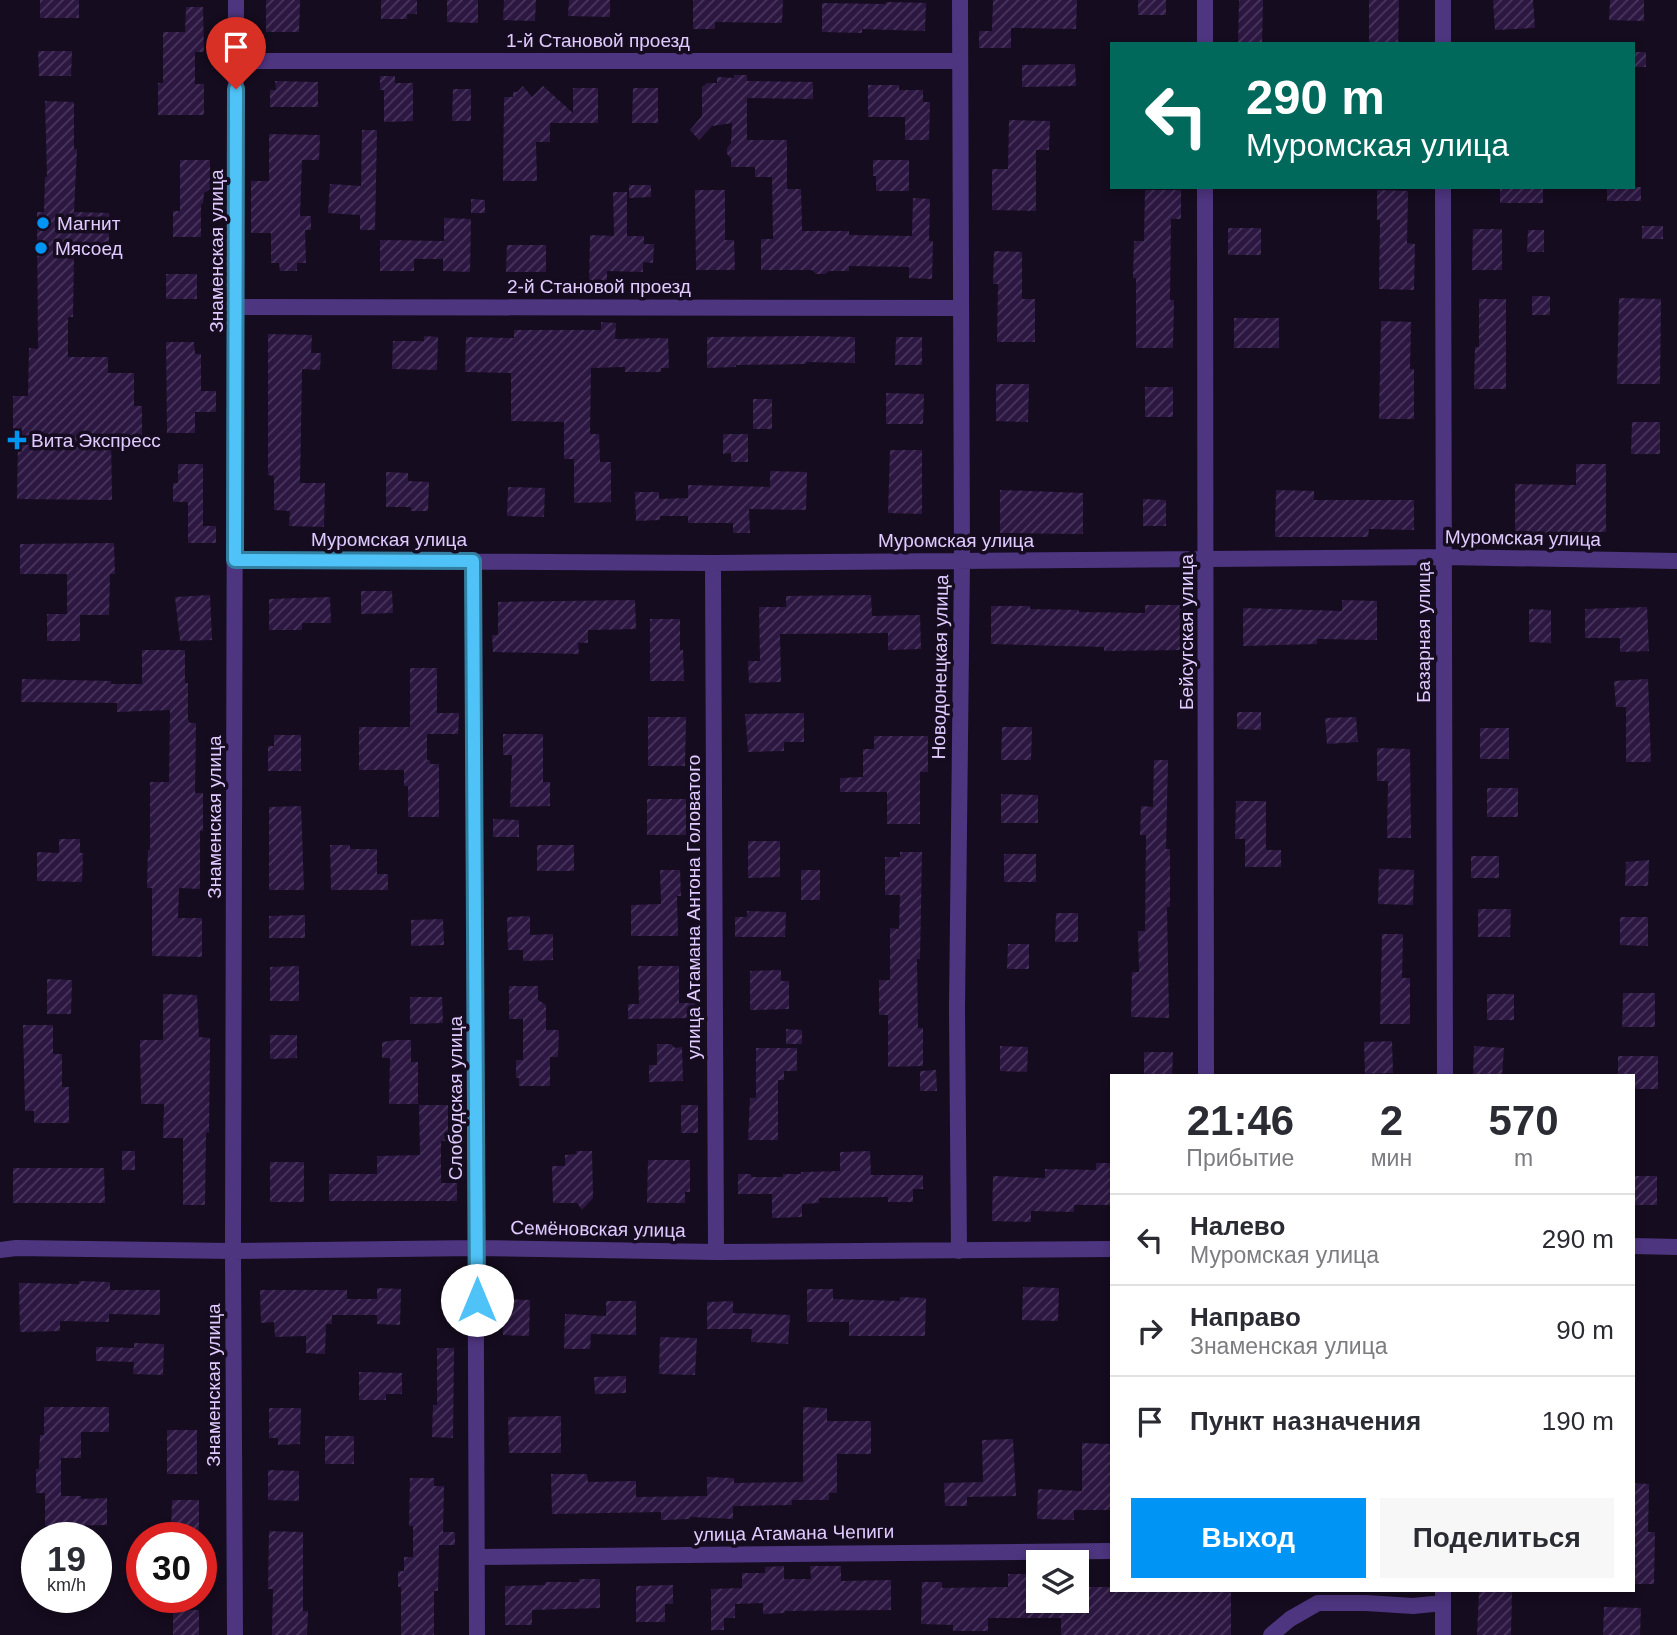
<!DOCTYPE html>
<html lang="ru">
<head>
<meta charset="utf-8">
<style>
  :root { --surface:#fff; --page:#f7f7f7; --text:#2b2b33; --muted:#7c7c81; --line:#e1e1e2; --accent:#0094f5 }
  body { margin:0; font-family:Helvetica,sans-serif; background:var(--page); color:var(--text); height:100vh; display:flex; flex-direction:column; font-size:26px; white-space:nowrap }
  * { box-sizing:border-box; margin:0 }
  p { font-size:23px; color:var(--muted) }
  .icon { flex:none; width:38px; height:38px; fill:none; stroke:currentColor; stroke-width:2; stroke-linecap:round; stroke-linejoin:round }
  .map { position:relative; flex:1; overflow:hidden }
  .side { position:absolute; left:1110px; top:1074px; width:525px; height:518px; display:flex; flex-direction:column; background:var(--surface); border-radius:0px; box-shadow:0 4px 10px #0003 }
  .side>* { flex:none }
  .hud { position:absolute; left:1110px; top:42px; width:525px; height:147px; border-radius:0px; box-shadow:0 4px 10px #0003; background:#00695c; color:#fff; overflow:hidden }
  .buttons { position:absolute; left:1026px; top:1550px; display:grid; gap:14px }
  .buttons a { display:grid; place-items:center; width:63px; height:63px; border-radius:0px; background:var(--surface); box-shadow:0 4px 10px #0003; font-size:35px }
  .speed { position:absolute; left:21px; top:1522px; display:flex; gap:14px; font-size:35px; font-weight:700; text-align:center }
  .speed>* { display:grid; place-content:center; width:91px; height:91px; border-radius:50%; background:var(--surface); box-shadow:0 4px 10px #0003; line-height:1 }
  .speed small { font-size:18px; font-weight:400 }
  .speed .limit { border:10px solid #d22; background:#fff; color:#111 }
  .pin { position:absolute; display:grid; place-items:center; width:60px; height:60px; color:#fff; margin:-72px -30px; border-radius:50% 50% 50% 0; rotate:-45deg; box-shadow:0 0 7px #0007 }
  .pin .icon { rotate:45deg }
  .me { position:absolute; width:77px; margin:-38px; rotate:0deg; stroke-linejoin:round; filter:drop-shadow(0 0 5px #0008) }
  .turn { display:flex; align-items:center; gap:24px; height:147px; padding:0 21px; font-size:32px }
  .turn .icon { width:91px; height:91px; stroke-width:2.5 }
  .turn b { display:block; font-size:49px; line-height:60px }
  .eta { display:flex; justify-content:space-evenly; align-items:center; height:119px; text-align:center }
  .eta b { font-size:42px; font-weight:800; line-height:49px }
  .button { display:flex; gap:14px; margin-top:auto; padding:14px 21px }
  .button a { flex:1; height:80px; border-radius:0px; background:var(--accent); color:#fff; font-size:28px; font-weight:800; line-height:80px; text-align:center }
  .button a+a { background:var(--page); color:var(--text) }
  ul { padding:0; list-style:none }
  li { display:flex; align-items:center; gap:21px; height:91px; padding:0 21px; border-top:2px solid var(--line) }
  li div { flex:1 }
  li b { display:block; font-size:26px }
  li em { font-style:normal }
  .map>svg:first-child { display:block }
  .building { fill:url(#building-hatch) }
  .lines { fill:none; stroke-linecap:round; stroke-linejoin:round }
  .minor { stroke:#4e3580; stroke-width:16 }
  .route-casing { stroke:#337fa1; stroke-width:18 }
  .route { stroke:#4fc3f7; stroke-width:12 }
  .poi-dot { fill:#0094f5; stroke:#150c1f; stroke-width:2.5 }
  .labels { text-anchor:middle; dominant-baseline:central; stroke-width:7; stroke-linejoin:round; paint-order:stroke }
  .street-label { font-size:19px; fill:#e0caff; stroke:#150c1f }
  .poi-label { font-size:19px; fill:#e0caff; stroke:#150c1f; text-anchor:start }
</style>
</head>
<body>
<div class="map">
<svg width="1677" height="1635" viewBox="0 0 1677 1635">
  <defs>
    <pattern id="building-hatch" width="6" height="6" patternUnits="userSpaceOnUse" patternTransform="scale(1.75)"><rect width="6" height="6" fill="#2c1741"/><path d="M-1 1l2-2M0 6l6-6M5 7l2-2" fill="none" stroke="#4a375e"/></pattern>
  </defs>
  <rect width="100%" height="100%" fill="#150c1f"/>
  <path class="building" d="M40 0H79V18H40Z
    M266 0H300L299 32H266Z
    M381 0H417V14H407V19H381Z
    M447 0H478V23L447 22Z
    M504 0H536L535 21 503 20Z
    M569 0H610V17L568 16Z
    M693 0H783L782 23 715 22V29H693Z
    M993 0H1077L1076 29 1011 28V48H979V31H992Z
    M1138 0H1166V15H1138Z
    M1239 0H1263L1262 44H1238Z
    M1369 0H1399L1398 44H1369Z
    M1493 0H1533L1535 28 1495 30Z
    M1610 0H1644V21L1609 20Z
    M886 2 926 3 925 31 862 29V33L822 32V3L886 4Z
    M186 7H203L204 52H195V84H204V115H158V83H163V32H185Z
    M38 51H72L71 76H39Z
    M1633 52H1646V67H1633Z
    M1075 64 1076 86 1022 87V65Z
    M734 75H747V81L813 82V99L747 98V140H787V189H801L802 231H849V235L912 236 913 198 930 199 929 241H933L932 279 909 278V267L849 266V271H829L825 274H816L812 270H761V239H773L772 177H755V167H731V158L727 154V148L731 143 732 123 712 126 699 140 690 130 702 116V87L707 83H717V77L734 78Z
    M380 76H395V83H413V121L384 122V90H380Z
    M275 81 318 82V107H270V90H276Z
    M868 85H899V90H923V102H930L929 140H905V117H868Z
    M523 86 532 97 543 86 573 113V88H598V123H550V142H536L537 181H503L504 97H513V92H517Z
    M633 88H658V123H632Z
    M453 89H471V121H452Z
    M45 101 74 102V149H77L74 212 109 213V256H74L73 317H68V357H108V373H134V406H142V438H111L112 500 17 499 18 445H13V396H28L29 348 38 349 37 212H44L45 177H47Z
    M1009 120 1050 121 1049 150H1036V211L992 210V169H1008Z
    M362 130H377L375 230H360V215L328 213 330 184 361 186Z
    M269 134 320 135 319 160H302L300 216H311V230H305L306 263H297V271H280L279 263H271V233H251V181H269Z
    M180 160H210V189L204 193 203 204H201V237H173V211H180Z
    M873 160H909V191H876V176H873Z
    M629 185H651V197L629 198Z
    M1500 187H1543V203H1500Z
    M1607 187H1641V201H1607Z
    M695 190H725V240H734L735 270H696Z
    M1145 190H1181V219H1171L1170 300H1174L1173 348H1136V278H1133L1134 241H1144Z
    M1377 190 1408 191 1407 243 1415 244 1414 290 1379 289 1380 220H1377Z
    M613 192H627V236H644V244H654L653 263 643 262V272L607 271V287L589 286 590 235 614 236Z
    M471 199 485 200V213H471Z
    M444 218 471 219 470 272 443 271V259H414V271H380V240L444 241Z
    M1642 226H1663V239H1642Z
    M1228 228H1261V255H1228Z
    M1473 229H1502V270H1472Z
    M1528 230H1544V252H1527Z
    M507 245H546V272H506Z
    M994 251 1022 252V299H1035V342H997L998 284H993Z
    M166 274H197V299H166Z
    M1532 296H1550V315H1532Z
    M1619 298 1661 299 1660 384H1617Z
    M1479 299H1506V389H1474L1475 347H1479Z
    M1234 318H1279V348H1234Z
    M1381 321 1411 322 1410 369H1414V419H1379Z
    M601 322 616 323 615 339 668 338 669 368H661V372H625V367L591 368 590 434H599L600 462H611V502L574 503V459H564V422L511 421V373L465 372 466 337 514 338V330H601Z
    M268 334 312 335 311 353H321L320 370 302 369 300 483H325L324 527 289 526 290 511 274 510V476L268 475Z
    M424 336 438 337 437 370 392 369 393 341H424Z
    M807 336 855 337V363L806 362V364L736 365V367L707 368V337Z
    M896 337H922V365H895Z
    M166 342H194L195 354H201V391H216V412H195V433H167Z
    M996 384H1029L1028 422 996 421Z
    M1145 387H1173V417H1145Z
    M886 393 924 394 923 424H886Z
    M753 399H772V429H753Z
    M1632 422H1660V454H1631Z
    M723 434H748V462H731V453L723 454Z
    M890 450H922V514L888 513Z
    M178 464H203V526H216V543H188V502H173V483H178Z
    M1576 464H1606V532H1553V537H1515V484L1576 485Z
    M770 471 807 472 806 510 749 509 750 533H733V523H688V516H660V520L636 521 635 492H659V499L688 498V485L770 487Z
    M386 472 408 473V481L429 482 428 511H411V507H386Z
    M508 487 545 488 544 517 507 516Z
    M1000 490 1083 493V534L1000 533Z
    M1276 490 1314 491V500H1414V530L1369 529 1368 537H1275Z
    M1143 499 1166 500V526H1143Z
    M114 543 115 574H110L109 615H80V641H47V614H67V574H20V544Z
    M361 591H392L393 613 361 614Z
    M210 595 212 640 180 641 175 597Z
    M871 595 872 616 920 615 921 649 888 650V633L780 634 781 682 749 683 748 661H760L759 607H786V596Z
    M330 597 331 623H302V630H269V599Z
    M635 600 636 629 588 630V643H578L579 654 493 652 492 635H498V602Z
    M1342 600 1377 601V640L1317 639V644L1243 646V608L1342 611Z
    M1145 605H1186L1185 650 1104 651V647L991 644V606H1030V609L1079 610V612L1145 613Z
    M1647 607 1649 651 1620 652V638H1585V609Z
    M1529 609 1551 610V643L1529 642Z
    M650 619H680V650H683L684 681H650Z
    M142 650H185V683H188V720L190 723H196L195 793H203V831H200V889L179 888 178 918H202V957L152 956V888H147L148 850H150V782H169L170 710 117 712V703L21 702 22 679 111 681V684H142Z
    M410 668H437V713H459L458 734H427V760H430V764H439V817H408V786H404V770H359V727H410Z
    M1648 679 1651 762H1626V707H1616L1614 681Z
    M1237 712H1261V730L1237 729Z
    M804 713V742H784V751L748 752 745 714Z
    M648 717H686L685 766H648Z
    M1356 717 1358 742 1327 744 1325 718Z
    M1002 727H1032L1031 760H1001Z
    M1480 728H1509V759H1480Z
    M503 734H543V782H550V806L510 807 512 755H503Z
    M274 735H301V771H268V746H274Z
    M874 736H928V772H920V824H887V792H840V778L863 777V749H874Z
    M1377 748 1410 749 1411 838H1387L1388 781H1377Z
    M1154 760H1168L1166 849H1170V907H1167L1169 1018 1131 1017 1132 972H1139L1138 931H1145L1146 835H1140L1141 806 1153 807Z
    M1487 788H1518V817H1487Z
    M1001 794 1038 795V823H1001Z
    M647 799H686V835H647Z
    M1236 801H1266V850H1281V867H1245V839H1235Z
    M301 806 304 890H269V807Z
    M493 819 519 820V837H493Z
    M59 839H80V853H83L82 882 37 881V852L59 853Z
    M748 841H780V877L748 878Z
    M330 845H350V849H377V874H388V890H331Z
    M537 845H574V871H537Z
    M900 852H922L920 959H917L918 1028H923V1066L888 1067V1015H879V980H890V928L899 929 900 895H885V857H900Z
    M1004 854H1036V882H1004Z
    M1471 856H1499V878H1471Z
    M1649 860 1648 886H1625L1626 862Z
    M1379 869 1414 870 1413 905 1378 904Z
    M660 870H680L681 896H677L678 936H631V905L661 904Z
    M801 870H820V900H801Z
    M1478 909H1511L1510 937H1478Z
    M747 911 786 912 785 937H735V917H747Z
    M1056 913H1078V942H1055Z
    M305 915V938H269V916Z
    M530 916V935L553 934V960L523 961V950H508L507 917Z
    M1620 917H1648V946L1620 945Z
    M443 919 444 945 411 946V920Z
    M1382 934H1403L1402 978H1410V1024H1380Z
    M1008 944H1029V969H1007Z
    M299 966V1001H270V967Z
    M638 966H679V1003H695V1018L628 1019V1004H639Z
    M781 970V981H789V1009L750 1010V971Z
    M47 979 72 980 71 1014H47Z
    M509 986H538V1000L546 1005V1030H559L558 1057H550V1086H519V1078H516V1060H523V1019H509Z
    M1623 993H1655V1027H1622Z
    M163 994 197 995 199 1037 210 1038 209 1133 206 1132 205 1205H183V1138H163L164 1104H141L140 1040H163Z
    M1487 994H1514V1020H1487Z
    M410 997H442L443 1023 410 1024Z
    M23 1025H53V1054H62V1087H69V1123H34V1111H25Z
    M786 1029 802 1030V1044H786Z
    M270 1035H297V1058L270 1059Z
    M397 1040H411V1062H418V1104H389L390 1058H382V1042Z
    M1392 1041 1393 1073 1365 1074 1364 1042Z
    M657 1044H671L675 1048 682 1047 683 1081 649 1082V1065H657Z
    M1000 1046 1028 1047 1027 1072 1000 1071Z
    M1474 1046 1504 1048 1502 1076H1473Z
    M756 1048H797V1071H784V1080H778V1140H748L750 1098H756Z
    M1144 1052H1173L1172 1076 1144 1075Z
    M1618 1056H1658V1089H1633V1076H1618Z
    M936 1070 937 1091H920V1071Z
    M419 1105H448V1141H441V1183H457V1201H329V1174H377V1156L420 1155Z
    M681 1105H698V1133H681Z
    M122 1151H135V1170H122Z
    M576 1151H592L593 1198 582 1210 577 1203H553L552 1166H565V1155L577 1154Z
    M870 1151 871 1175H923V1189H913V1202H888V1197L819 1198V1203L802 1204V1217L772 1218V1194H738V1174H751V1177H783V1174H801V1172L840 1171V1152Z
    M648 1160H690V1192H685V1203H647Z
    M270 1162H304V1202H270Z
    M1096 1163H1111V1205H1074V1212L1031 1211V1222L992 1221 993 1176 1045 1178V1169L1096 1170Z
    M13 1168H104L105 1203H13Z
    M1633 1176H1657V1205H1633Z
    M79 1281 110 1282V1290H160V1315L109 1314V1322L60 1321V1331L20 1332 19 1283 79 1284Z
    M1023 1287 1059 1288 1058 1321 1022 1320Z
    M377 1288 401 1289 400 1325 377 1324V1315H332V1324H326L325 1354 306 1353V1336L275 1337 274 1322 261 1323 260 1290H347V1299H377Z
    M807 1289H833V1299L900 1301V1297L926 1298 925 1336H849V1322H807Z
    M504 1299 530 1300 529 1336 503 1335Z
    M606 1301H636V1335L591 1334 590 1349H564L565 1314 606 1316Z
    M733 1301V1313L790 1315 788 1344 751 1342 752 1329H707V1302Z
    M660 1337 697 1338 695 1375 659 1374Z
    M134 1343 164 1344 163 1375 133 1374 134 1362 96 1361V1347L134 1348Z
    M437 1348H454L453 1438 432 1437 433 1405H437Z
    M359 1372 402 1373V1394H386V1400H359Z
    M626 1376V1393L595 1394 594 1377Z
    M44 1407H109V1432H81V1458H61V1496H81V1499L107 1498V1525L45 1526V1493H36V1469H39L40 1435H44Z
    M803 1407 827 1408V1421H871V1454H837V1493H829V1500H792V1505L733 1506V1519L690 1517V1519L661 1520V1512L552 1514 551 1474H587L588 1482 636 1481V1497L707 1496V1477L734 1478V1483L803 1482Z
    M269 1408H301L300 1444 278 1445V1438H269Z
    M561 1416V1453H509L508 1417Z
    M167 1430H197V1474H167Z
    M325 1436H354V1464H325Z
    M1013 1439 1016 1496 967 1497V1506H945L944 1483 983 1482 982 1440Z
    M1082 1443 1111 1444V1510H1074V1520L1037 1519 1038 1489 1082 1491Z
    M268 1470 299 1471V1501L268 1500Z
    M410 1478H434V1486H444L443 1532H455V1545H439L438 1591H434V1635H401V1587H398V1571H404V1557H413V1526H409Z
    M1633 1483 1649 1484 1648 1532H1655L1654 1584H1633Z
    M172 1500H199V1532H171Z
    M269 1531 303 1532V1611H308L307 1635H272L273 1589H268Z
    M784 1566V1579H811L810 1566H841V1581L891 1580V1610L784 1611 785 1613 763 1614V1603L735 1604V1618H724V1630H711V1589L742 1588V1573H765V1567Z
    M1008 1574H1035V1601H1076V1587H1111V1591H1231V1635H1061V1618H988V1631H953V1625L921 1624 922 1582H942V1588L1008 1587Z
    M579 1579H600V1608L532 1610V1625H505V1586L545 1585V1582H579Z
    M673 1585V1604H665V1622H636V1586Z
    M1479 1591H1512L1511 1635H1477Z
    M1604 1607 1641 1608 1640 1635H1603Z
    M173 1610H199V1635H173Z"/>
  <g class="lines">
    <path class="minor" d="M1205 0V44
      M1443 0V44
      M236 61H959
      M1205 187 1206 1076
      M1443 187 1445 1076
      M237 307 961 308
      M235 560 713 563 1444 557 1677 561
      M473 560 477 1635
      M713 563 716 1252
      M1633 1246 1677 1247
      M0 1250 16 1248 233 1251 477 1248 716 1252 1111 1249
      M959 1251 957 1009 962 561 960 0
      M477 1557 1111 1551
      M235 1635 233 1251 236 0
      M1271 1635 1290 1619 1318 1603H1366L1413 1606 1443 1603
      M1443 1635V1591"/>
  </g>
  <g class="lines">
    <g class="route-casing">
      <path id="route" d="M236 89 235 560 473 561 477 1300"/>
    </g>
    <use href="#route" class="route"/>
  </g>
  <g class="poi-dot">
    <circle cx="43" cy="223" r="7"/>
    <circle cx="41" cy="248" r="7"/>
    <path d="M13.5 429.5h7v7h7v7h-7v7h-7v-7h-7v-7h7z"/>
  </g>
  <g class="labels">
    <g class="street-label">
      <text x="598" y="40">1-й Становой проезд</text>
      <text transform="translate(216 251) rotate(-90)">Знаменская улица</text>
      <text x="599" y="286">2-й Становой проезд</text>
      <text transform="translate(1523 538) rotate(1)">Муромская улица</text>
      <text x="389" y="539">Муромская улица</text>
      <text x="956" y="540">Муромская улица</text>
      <text transform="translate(1186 632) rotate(-90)">Бейсугская улица</text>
      <text transform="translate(1423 632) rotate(-90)">Базарная улица</text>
      <text transform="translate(940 667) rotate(-89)">Новодонецкая улица</text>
      <text transform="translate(214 817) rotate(-90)">Знаменская улица</text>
      <text transform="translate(693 907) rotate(-90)">улица Атамана Антона Головатого</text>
      <text transform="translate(455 1098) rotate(-90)">Слободская улица</text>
      <text transform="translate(598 1229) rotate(1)">Семёновская улица</text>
      <text transform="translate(213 1385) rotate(-90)">Знаменская улица</text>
      <text transform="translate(794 1533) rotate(-1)">улица Атамана Чепиги</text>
    </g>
    <g class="poi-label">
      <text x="57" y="223">Магнит</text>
      <text x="55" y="248">Мясоед</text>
      <text x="31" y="440">Вита Экспресс</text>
    </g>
  </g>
</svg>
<div class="buttons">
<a><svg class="icon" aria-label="layers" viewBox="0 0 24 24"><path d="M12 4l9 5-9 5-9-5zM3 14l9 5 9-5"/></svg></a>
</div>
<div class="speed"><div>19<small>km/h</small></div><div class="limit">30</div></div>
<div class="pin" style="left:236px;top:89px;background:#d93025"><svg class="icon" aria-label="arrive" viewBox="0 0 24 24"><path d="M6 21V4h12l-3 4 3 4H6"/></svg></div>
<svg class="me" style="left:477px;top:1300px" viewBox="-20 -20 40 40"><circle r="19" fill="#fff"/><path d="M0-13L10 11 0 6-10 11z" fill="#4fc3f7"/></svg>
<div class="hud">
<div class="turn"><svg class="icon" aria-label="left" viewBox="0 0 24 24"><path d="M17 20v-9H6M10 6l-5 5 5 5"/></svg><div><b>290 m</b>Муромская улица</div></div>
</div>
<section class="side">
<div class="eta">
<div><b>21:46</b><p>Прибытие</p></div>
<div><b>2</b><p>мин</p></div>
<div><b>570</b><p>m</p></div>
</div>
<ul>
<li><svg class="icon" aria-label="left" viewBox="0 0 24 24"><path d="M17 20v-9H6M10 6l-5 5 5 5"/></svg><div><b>Налево</b><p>Муромская улица</p></div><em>290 m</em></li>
<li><svg class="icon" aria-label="right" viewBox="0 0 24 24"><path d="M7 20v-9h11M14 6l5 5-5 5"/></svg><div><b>Направо</b><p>Знаменская улица</p></div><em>90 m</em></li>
<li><svg class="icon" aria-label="arrive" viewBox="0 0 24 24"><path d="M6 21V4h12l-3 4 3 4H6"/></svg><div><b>Пункт назначения</b></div><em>190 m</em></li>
</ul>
<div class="button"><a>Выход</a><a>Поделиться</a></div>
</section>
</div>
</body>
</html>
